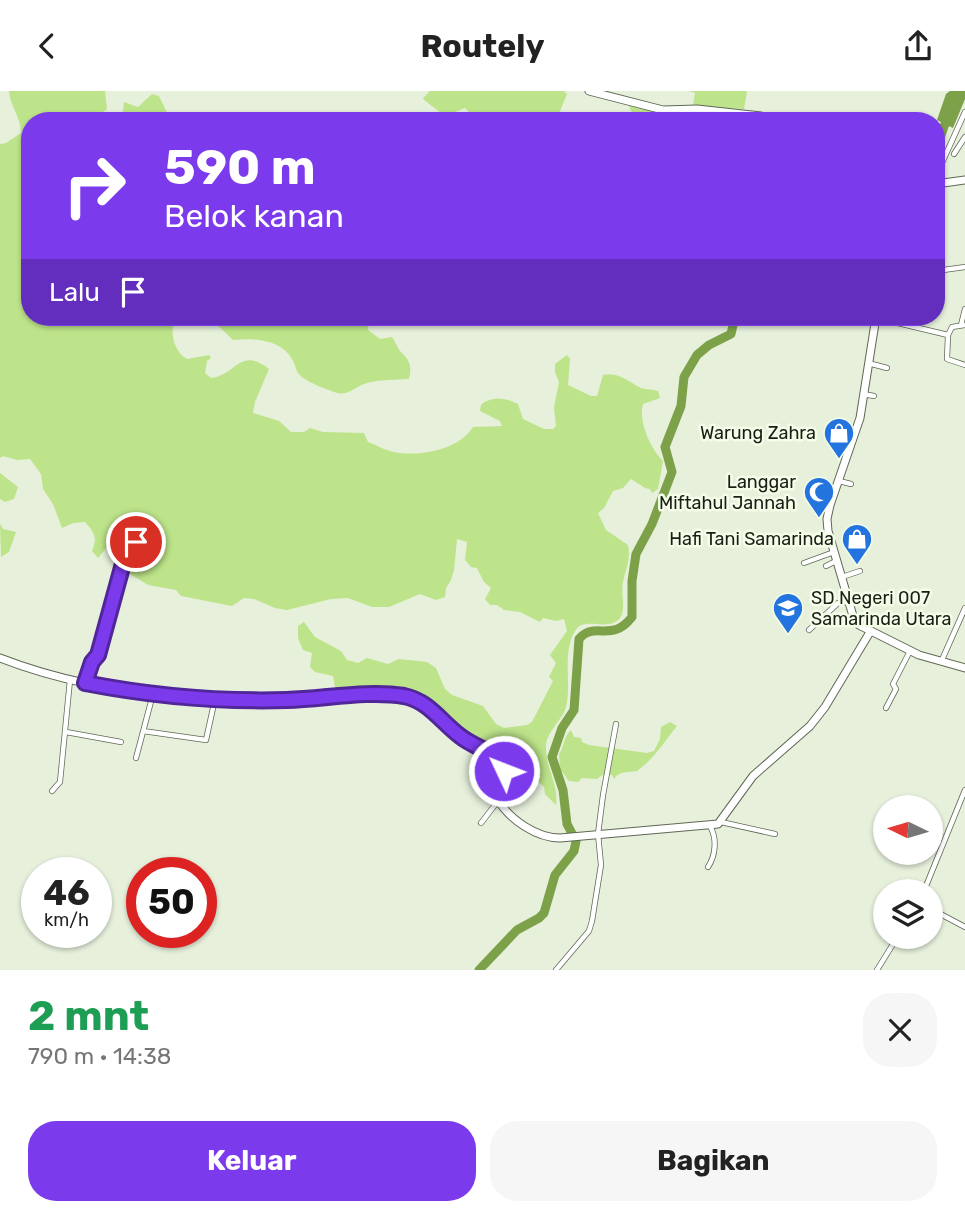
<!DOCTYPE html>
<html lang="id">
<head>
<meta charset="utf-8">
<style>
  :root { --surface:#fff; --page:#f6f6f6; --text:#222; --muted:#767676; --accent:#7c3aed }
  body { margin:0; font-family:Rubik,sans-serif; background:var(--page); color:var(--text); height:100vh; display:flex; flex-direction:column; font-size:26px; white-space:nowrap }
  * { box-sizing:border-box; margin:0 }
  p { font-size:23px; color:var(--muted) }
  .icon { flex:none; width:38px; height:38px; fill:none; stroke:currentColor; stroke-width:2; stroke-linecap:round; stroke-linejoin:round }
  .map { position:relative; height:879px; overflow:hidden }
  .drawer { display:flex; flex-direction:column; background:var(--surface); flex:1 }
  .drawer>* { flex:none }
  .hud { position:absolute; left:21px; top:21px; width:924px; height:214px; border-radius:28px; box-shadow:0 2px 5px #0004; background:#7c3aed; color:#fff; overflow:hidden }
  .needle { width:46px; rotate:275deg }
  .controls { position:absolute; left:873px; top:704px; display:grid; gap:14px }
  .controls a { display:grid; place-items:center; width:70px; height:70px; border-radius:50%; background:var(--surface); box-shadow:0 2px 5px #0004; font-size:35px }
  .speed { position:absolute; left:21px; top:766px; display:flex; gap:14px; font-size:35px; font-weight:700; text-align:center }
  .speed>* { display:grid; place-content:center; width:91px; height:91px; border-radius:50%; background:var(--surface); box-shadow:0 2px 5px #0004; line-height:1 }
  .speed small { font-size:18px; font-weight:400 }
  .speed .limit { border:10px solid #d22; background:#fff; color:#111 }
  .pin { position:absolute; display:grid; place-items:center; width:60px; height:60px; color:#fff; margin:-30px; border:4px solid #fff; border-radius:50%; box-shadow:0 2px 7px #0007 }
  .me { position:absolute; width:77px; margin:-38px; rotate:313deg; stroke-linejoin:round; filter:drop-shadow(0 0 5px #0008) }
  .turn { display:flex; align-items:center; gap:24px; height:147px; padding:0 28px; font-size:32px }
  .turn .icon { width:91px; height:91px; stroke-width:2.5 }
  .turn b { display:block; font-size:49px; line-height:60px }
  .then { display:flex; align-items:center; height:66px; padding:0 28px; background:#0003; gap:14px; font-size:26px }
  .round { display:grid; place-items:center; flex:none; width:74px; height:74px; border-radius:28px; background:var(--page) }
  .headline { display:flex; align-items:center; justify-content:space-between; height:119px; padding:0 28px }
  h1 { font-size:42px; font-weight:700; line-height:52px; color:#1e9e55 }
  .cta { display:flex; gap:14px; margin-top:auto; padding:14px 28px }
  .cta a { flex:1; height:80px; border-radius:28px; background:var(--accent); color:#fff; font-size:28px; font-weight:700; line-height:80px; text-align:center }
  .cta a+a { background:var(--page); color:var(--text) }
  header { display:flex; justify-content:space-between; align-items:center; height:91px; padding:0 28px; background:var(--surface); font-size:32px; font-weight:700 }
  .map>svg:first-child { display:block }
  .green { fill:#bde48a }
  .water { fill:#7da149 }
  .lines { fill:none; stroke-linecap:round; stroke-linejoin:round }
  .river { stroke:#7da149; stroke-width:9 }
  .street-casing { stroke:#606856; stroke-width:6 }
  .secondary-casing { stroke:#606856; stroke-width:9 }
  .street { stroke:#fff; stroke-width:4.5 }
  .secondary { stroke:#fff; stroke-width:7 }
  .route-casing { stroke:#51269a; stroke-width:18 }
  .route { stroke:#7c3aed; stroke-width:12 }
  .labels { text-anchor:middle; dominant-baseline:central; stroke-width:5; stroke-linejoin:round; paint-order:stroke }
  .poi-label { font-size:18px; fill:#1a1e16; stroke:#f3fde8; text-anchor:end }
</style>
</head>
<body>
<header><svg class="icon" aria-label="back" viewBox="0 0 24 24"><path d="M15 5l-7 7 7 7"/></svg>Routely<svg class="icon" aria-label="share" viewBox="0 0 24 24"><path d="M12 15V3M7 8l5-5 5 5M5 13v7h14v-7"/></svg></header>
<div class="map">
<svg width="965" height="879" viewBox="0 0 965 879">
  <rect width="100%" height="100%" fill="#e6f0db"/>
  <path class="green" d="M9 0H105L107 18 91 30H30V226H176C169 240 173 260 187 268L209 264 211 267 207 270 205 282 211 287C237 284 239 255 269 278L255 311 253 322 279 330 291 341H304L310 337 323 341 364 342 368 351C377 354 384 359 394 361 419 366 459 359 473 336L502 335 500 330 480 320 481 314C491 305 507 307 518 313L523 328 544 338H553L556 335 554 316 559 291 555 281V273L567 264 570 268 568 294 591 305H597L603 284C618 280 629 291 641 297 646 299 653 298 658 300L660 307 643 313C638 331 651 358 663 370L658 398 652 402 650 398 645 397 631 388 623 397 613 400 604 417 598 422 606 439 628 454C631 468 626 478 623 491 620 504 629 524 615 531 602 538 583 526 575 540 561 563 573 596 565 619 560 631 545 643 546 657 546 677 559 695 556 714L545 703 544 696 539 691 508 679C505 658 491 657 475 647 461 639 449 625 437 614 409 590 370 599 336 602L333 585 315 581 310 576 312 562 303 559 298 547V535L304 531 315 546 341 560 347 569 358 572 367 567 388 573 399 568 427 571 436 577 445 598 452 604 483 615 496 633 504 637 527 634 532 631 553 590 549 586 556 572 550 564 567 540 564 528 556 530 543 527 540 531 520 521 504 519 497 514H490L485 508 491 497 484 491 477 477 471 476 465 469 467 451 457 448 454 479 451 489 446 497 445 506 436 509 420 503 389 516H372L348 507 331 508 287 519 275 517 254 508 244 507 232 515 181 505 176 499 148 494 122 478 128 456V444L125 441 114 458 107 456 98 467 92 460C98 447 94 441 85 431L73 432 62 437 53 413 43 398 41 383 30 368 17 369 3 365 0 367V53L6 52 21 42C21 26 10 15 9 0Z
    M430 0H564L567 3 556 30H478L465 17 445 25 424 9 423 7Z
    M689 0H747L744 18 693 15 695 2Z
    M152 3 159 5 171 30H122L124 11 138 16Z
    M628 12 672 22 679 23 670 30H641L642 27 631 20Z
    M209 226H369L368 239 380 248 392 246C396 251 397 257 401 261 410 270 412 274 409 288 395 289 381 288 367 292 355 295 349 305 337 302 326 298 311 293 302 286 295 281 296 274 292 268 281 248 252 247 233 249Z
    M0 382 18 396 14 408 5 411 0 408Z
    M0 433 3 438 16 441 9 461 1 466Z
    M670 631 677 635C663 652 656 666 637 680 628 682 620 679 614 688L612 684H602L597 688 582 687 578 691 569 690 560 678 559 663C565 655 563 646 571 639L574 646 581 647 582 651 589 654 647 662 654 660 660 648 661 636Z"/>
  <path class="water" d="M950 0H965V8L953 37 937 29 946 3Z"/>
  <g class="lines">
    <path class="river" d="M936 58 945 33
      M479 879 517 839 539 827 544 822 555 784 574 760 576 750 567 733 563 699 552 666 562 637 574 619 579 548C595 529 611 553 632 526V490L636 463 652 433 672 381 665 356 681 315 684 286 697 264 709 254 731 243 733 234 730 226"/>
    <g class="street-casing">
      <path id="street" d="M954 63 965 46
        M936 85 965 21
        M936 180 965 176
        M877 227 948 244 952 236 965 234
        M906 234V226
        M961 234 965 218
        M948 244 947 268 965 274
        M868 272 887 277
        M863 303 874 305
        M839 390 851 393
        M804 472 834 461
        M826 475 836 470
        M842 486 860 480
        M809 539 838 512 848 511
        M941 571 965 517
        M86 591 92 571 98 564 127 458 130 452 150 450
        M886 617 896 598 893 593 910 560
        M143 640 206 649 215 608
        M66 641 121 651
        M136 667 153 603
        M52 700 60 691 70 589
        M721 731 775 743
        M481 732 498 710
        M708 776C716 764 717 747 710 735
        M924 800 965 699
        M931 818 965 836
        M556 879 589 840 592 830 601 774 598 743 603 704 616 633
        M877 879 898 845"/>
    </g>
    <g class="secondary-casing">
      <path id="secondary" d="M589 0 663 19 697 18 761 25 777 30
        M936 93 965 89
        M876 226 860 327 830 414 827 428 828 440 853 525 859 534 919 564 965 577
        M0 567C123 615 256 611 385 604L418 610 436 621 459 645 499 668 504 680 498 709C510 729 537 747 560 747L718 733 753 685 810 635 825 616 870 541"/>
    </g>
    <use href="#street" class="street"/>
    <use href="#secondary" class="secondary"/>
  </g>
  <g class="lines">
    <g class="route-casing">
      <path id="route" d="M136 451 130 452 127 458 98 564 92 571 85 592C152 605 220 611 287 609 325 608 367 599 404 605 429 610 441 631 460 645 471 654 485 658 497 666 501 670 502 674 504 680"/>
    </g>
    <use href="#route" class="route"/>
  </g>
  <defs>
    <g id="shop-pin" transform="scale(1.575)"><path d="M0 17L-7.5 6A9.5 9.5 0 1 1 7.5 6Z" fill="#2474df" stroke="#f3fde8"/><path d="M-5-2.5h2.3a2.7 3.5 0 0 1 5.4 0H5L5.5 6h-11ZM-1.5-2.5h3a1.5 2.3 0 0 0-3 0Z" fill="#fff"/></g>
    <g id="mosque-pin" transform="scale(1.575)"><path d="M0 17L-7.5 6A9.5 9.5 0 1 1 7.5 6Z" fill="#2474df" stroke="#f3fde8"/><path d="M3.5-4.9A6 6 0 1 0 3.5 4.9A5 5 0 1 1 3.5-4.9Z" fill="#fff"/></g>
    <g id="school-pin" transform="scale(1.575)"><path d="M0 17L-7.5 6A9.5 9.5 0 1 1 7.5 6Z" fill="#2474df" stroke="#f3fde8"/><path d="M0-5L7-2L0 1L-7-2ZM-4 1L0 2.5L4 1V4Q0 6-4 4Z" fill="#fff"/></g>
  </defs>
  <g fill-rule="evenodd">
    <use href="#shop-pin" x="839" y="342"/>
    <use href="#mosque-pin" x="819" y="401"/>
    <use href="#shop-pin" x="857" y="448"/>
    <use href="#school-pin" x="788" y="517"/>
  </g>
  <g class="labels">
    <g class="poi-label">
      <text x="816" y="342">Warung Zahra</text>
      <text x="796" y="391">Langgar<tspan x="796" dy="21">Miftahul Jannah</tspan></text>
      <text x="834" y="448">Hafi Tani Samarinda</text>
      <text x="811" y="507" text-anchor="start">SD Negeri 007<tspan x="811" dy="21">Samarinda Utara</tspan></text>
    </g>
  </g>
</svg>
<div class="controls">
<a><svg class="needle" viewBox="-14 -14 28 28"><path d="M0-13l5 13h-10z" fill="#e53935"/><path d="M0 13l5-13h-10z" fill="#767676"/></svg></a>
<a><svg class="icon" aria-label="layers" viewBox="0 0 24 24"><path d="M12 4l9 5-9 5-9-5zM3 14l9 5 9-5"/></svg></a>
</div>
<div class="speed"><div>46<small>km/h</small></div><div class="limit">50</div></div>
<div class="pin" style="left:136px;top:451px;background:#d93025"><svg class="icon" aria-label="arrive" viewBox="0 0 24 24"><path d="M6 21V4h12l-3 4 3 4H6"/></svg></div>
<svg class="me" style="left:504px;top:680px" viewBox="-20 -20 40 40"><circle r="17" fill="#7c3aed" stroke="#fff" stroke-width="3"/><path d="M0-11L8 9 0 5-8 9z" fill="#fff"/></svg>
<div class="hud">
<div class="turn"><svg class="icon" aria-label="right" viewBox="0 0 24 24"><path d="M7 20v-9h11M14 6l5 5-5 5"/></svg><div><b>590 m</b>Belok kanan</div></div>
<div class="then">Lalu<svg class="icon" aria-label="arrive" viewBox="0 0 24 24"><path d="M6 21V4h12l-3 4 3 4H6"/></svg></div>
</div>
</div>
<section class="drawer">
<div class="headline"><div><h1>2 mnt</h1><p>790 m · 14:38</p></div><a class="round"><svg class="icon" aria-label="close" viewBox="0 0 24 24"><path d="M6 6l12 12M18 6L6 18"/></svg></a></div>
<div class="cta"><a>Keluar</a><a>Bagikan</a></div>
</section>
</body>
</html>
